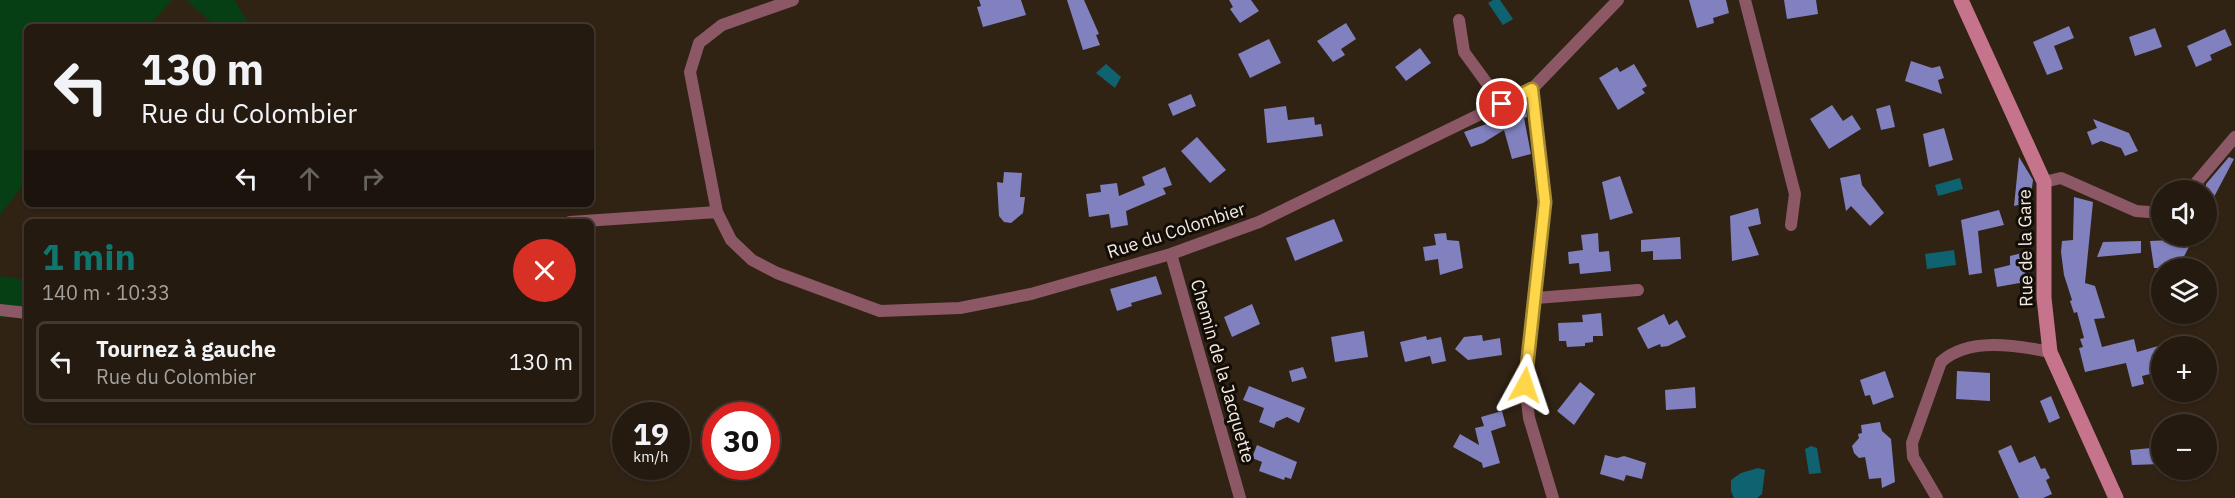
<!DOCTYPE html>
<html lang="fr">
<head>
<meta charset="utf-8">
<style>
  :root { --surface:#241a0f; --page:#30271d; --text:#f1f3f6; --muted:#a3a19e; --line:#41382f; --accent:#0f766e }
  body { margin:0; font-family:"IBM Plex Sans",sans-serif; background:var(--page); color:var(--text); height:100vh; display:flex; flex-direction:column; font-size:22px; white-space:nowrap }
  * { box-sizing:border-box; margin:0 }
  p { font-size:20px; color:var(--muted) }
  .icon { flex:none; width:33px; height:33px; fill:none; stroke:currentColor; stroke-width:2; stroke-linecap:round; stroke-linejoin:round }
  .map { position:relative; flex:1; overflow:hidden }
  .details { position:absolute; left:24px; top:219px; width:570px; height:204px; display:flex; flex-direction:column; background:var(--surface); border-radius:9px; box-shadow:0 2px 4px #0004,0 0 0 2px var(--line) }
  .details>* { flex:none }
  .top-card { position:absolute; left:24px; top:24px; width:570px; height:183px; border-radius:9px; box-shadow:0 2px 4px #0004,0 0 0 2px var(--line); background:#241a0f; color:var(--text); overflow:hidden }
  .fabs { position:absolute; left:2151px; top:180px; display:grid; gap:12px }
  .fabs a { display:grid; place-items:center; width:66px; height:66px; border-radius:50%; background:var(--surface); box-shadow:0 2px 4px #0004,0 0 0 2px var(--line); font-size:30px }
  .speed { position:absolute; left:612px; top:402px; display:flex; gap:12px; font-size:30px; font-weight:700; text-align:center }
  .speed>* { display:grid; place-content:center; width:78px; height:78px; border-radius:50%; background:var(--surface); box-shadow:0 2px 4px #0004,0 0 0 2px var(--line); line-height:1 }
  .speed small { font-size:15px; font-weight:400 }
  .speed .limit { border:9px solid #d22; background:#fff; color:#111 }
  .pin { position:absolute; display:grid; place-items:center; width:51px; height:51px; color:#fff; margin:-26px; border:3px solid #fff; border-radius:50%; box-shadow:0 2px 6px #0007 }
  .me { position:absolute; width:66px; margin:-33px; rotate:5deg; stroke-linejoin:round; filter:drop-shadow(0 0 4px #0008) }
  .turn { display:flex; align-items:center; gap:21px; height:126px; padding:0 18px; font-size:27px }
  .turn .icon { width:78px; height:78px; stroke-width:2.5 }
  .turn b { display:block; font-size:42px; line-height:51px }
  .lanes { display:flex; align-items:center; height:57px; padding:0 18px; background:#0003; justify-content:center; gap:30px; direction:ltr }
  .lanes .off { opacity:.35 }
  .round { display:grid; place-items:center; flex:none; width:63px; height:63px; border-radius:32px; background:var(--page) }
  .head { display:flex; align-items:center; justify-content:space-between; height:102px; padding:0 18px }
  h1 { font-size:36px; font-weight:700; line-height:45px; color:var(--accent) }
  ul { padding:0; list-style:none }
  li { display:flex; align-items:center; gap:18px; height:81px; margin:0 12px 9px; padding:0 6px; border:3px solid var(--line); border-radius:9px }
  li div { flex:1 }
  li b { display:block; font-size:22px }
  li em { font-style:normal }
  .map>svg:first-child { display:block }
  .green { fill:#063f14 }
  .water { fill:#0f6371 }
  .building { fill:#8181c0 }
  .lines { fill:none; stroke-linecap:round; stroke-linejoin:round }
  .street { stroke:#8c5866; stroke-width:12 }
  .secondary { stroke:#c5748b; stroke-width:15 }
  .route-casing { stroke:#a68a30; stroke-width:15 }
  .route { stroke:#ffd54a; stroke-width:10 }
  .labels { text-anchor:middle; dominant-baseline:central; stroke-width:6; stroke-linejoin:round; paint-order:stroke }
  .street-label { font-size:18px; fill:#f3eae1; stroke:#130d07 }
</style>
</head>
<body>
<div class="map">
<svg width="2235" height="498" viewBox="0 0 2235 498">
  <rect width="100%" height="100%" fill="#302314"/>
  <path class="green" d="M0 0H172L148 27H27V180L0 215Z
    M186 0H235L250 27H217Z
    M0 276 27 280V317L0 318Z"/>
  <path class="water" d="M1493 0H1500L1513 19 1503 25 1488 3Z
    M1106 64 1121 77 1115 88 1096 73Z
    M1960 178 1963 189 1938 196 1935 185Z
    M1954 250 1956 265 1927 269 1925 254Z
    M1811 446 1817 448 1821 473 1809 474 1805 449Z
    M1758 468 1765 470 1762 494 1757 498H1734L1731 491V480L1741 473Z"/>
  <path class="building" d="M979 0H1021L1026 15 983 27 977 7 981 6Z
    M1067 0H1084L1099 34 1096 35 1100 45 1083 50Z
    M1229 0H1251L1259 11 1240 23 1230 9 1233 7Z
    M1689 0H1726L1729 13 1713 18 1714 23 1697 28Z
    M1784 0H1816L1818 14 1787 19Z
    M1346 23 1356 39 1341 49 1345 55 1333 62 1317 41Z
    M2069 26 2074 38 2054 46 2063 69 2047 75 2033 42Z
    M2155 28 2162 47 2135 56 2129 37Z
    M2225 29 2232 45 2210 55 2212 60 2196 67 2187 46Z
    M1269 39 1281 63 1250 78 1238 54Z
    M1420 48 1431 63 1406 81 1395 67Z
    M1911 61 1932 68 1940 66 1944 78 1938 80 1942 94 1905 81Z
    M1634 64 1647 86 1642 89 1645 93 1618 110 1599 78 1617 67 1620 72Z
    M1191 94 1196 106 1173 116 1168 104Z
    M1832 105 1843 121 1852 115 1861 129 1829 149 1810 119Z
    M1890 105 1895 127 1881 130 1876 109Z
    M1286 106 1288 120 1314 117 1315 125 1321 124 1323 136 1267 143 1264 109Z
    M1526 110 1527 117 1524 118 1531 154 1512 159 1504 130 1483 143 1471 147 1464 132Z
    M2093 119 2129 133 2138 151 2125 156 2121 148 2101 141 2092 145 2087 132 2097 128Z
    M1944 128 1953 160 1929 167 1923 134Z
    M1197 137 1226 170 1210 183 1181 151Z
    M2019 157 2033 180 2030 202 2014 206Z
    M2229 157 2234 159 2206 212V184Z
    M1165 167 1172 185 1163 188 1166 194 1126 211 1128 225 1111 228 1109 214 1089 217 1086 194 1101 192 1100 185 1117 183 1119 196 1145 185 1142 177Z
    M1004 172 1022 173 1020 197H1025L1023 213 1011 223 1004 222 999 216 997 182 1003 183Z
    M1860 174 1862 185 1884 213 1870 226 1851 206 1846 211 1840 178Z
    M1620 176 1633 213 1610 220 1602 182Z
    M2074 197 2093 202 2085 283 2095 286 2105 318 2094 319 2102 347 2134 339 2137 352 2162 345V360L2151 361 2154 373 2142 376 2144 384 2132 387 2126 363 2085 372 2079 348 2083 347 2080 339 2084 338 2077 312 2074 313 2070 301 2072 300 2064 275 2061 252 2062 241 2073 240Z
    M1758 208 1761 224 1748 227 1759 255 1732 261 1730 216Z
    M1999 210 2004 225 1978 231 1982 273 1969 275 1961 220Z
    M1334 219 1343 241 1295 261 1286 238Z
    M1446 233 1447 240 1459 241 1463 268 1440 275 1438 259 1425 261 1423 247 1436 245 1434 234Z
    M1598 233 1599 252 1609 251 1611 271 1580 274 1579 263 1569 264 1568 252 1583 250 1581 235Z
    M1680 237 1681 259 1653 260V251L1641 252V240Z
    M2193 239 2178 268H2154L2150 241Z
    M2141 241V253L2097 257 2103 242Z
    M2026 252 2031 281 1997 287 1994 269 2010 265V256Z
    M1156 276 1162 294 1131 303 1132 306 1117 311 1110 289Z
    M1252 304 1260 324 1232 337 1224 317Z
    M1601 313 1603 336H1593V342L1585 343V346L1567 347 1566 341H1559L1558 323 1583 322 1582 315Z
    M1664 314 1669 325 1677 320 1686 337 1668 346 1661 347 1660 344 1648 349 1637 328Z
    M1364 331 1368 357 1335 362 1331 337Z
    M1482 335 1483 341 1500 338 1502 355 1468 360 1455 349 1464 337Z
    M1426 336 1427 340 1441 337 1446 361 1432 364 1430 356 1405 362 1400 342Z
    M1303 367 1307 378 1292 382 1289 371Z
    M1885 371 1894 397 1873 405 1870 395 1865 396 1860 380Z
    M1957 371 1990 373V401L1956 399Z
    M1580 382 1595 394 1574 425 1557 411Z
    M1249 386 1305 408 1299 423 1287 417 1276 422 1274 428 1259 422 1264 408 1243 400Z
    M1695 387 1696 408 1666 410 1665 390Z
    M2051 396 2060 418 2049 423 2040 401Z
    M1502 411 1506 426 1491 431 1500 463 1483 468 1482 463 1453 447 1460 434 1479 445 1475 428 1484 426 1481 417Z
    M1880 422 1882 431 1891 439 1895 482 1882 488 1881 478 1869 479 1865 457 1859 458 1854 453 1852 446 1859 438 1858 434 1862 433 1861 425Z
    M1257 445 1297 462 1291 479 1285 477 1284 480 1259 471 1262 462 1252 458Z
    M2011 445 2019 463 2035 456 2041 469 2045 468 2050 478 2046 480 2052 494 2043 498H2019L1998 451Z
    M2162 447V464L2132 465 2130 450Z
    M1605 455 1617 458 1624 456 1646 463 1642 479 1626 475 1624 481 1600 474Z"/>
  <g class="lines">
    <path class="street" d="M793 0 722 25 699 43 690 72 717 212 731 240 752 260 777 273 880 311 960 308 1031 294 1171 254 1259 222 1532 89 1618 0
      M1745 0 1795 194 1791 225
      M1459 20 1464 52 1502 104
      M1532 89 1545 202 1525 385 1529 418 1553 498
      M2044 182 2061 178 2136 211 2162 213
      M2190 190 2235 137
      M570 222 717 212
      M1171 254 1240 498
      M1536 298 1638 290
      M0 310 27 313
      M1937 498 1913 457 1912 443 1941 362C1968 337 2016 345 2050 352"/>
    <path class="secondary" d="M1961 0 2044 182V298L2050 352 2116 498"/>
  </g>
  <g class="lines">
    <g class="route-casing">
      <path id="route" d="M1502 104 1532 89 1545 202 1525 385"/>
    </g>
    <use href="#route" class="route"/>
  </g>
  <g class="labels">
    <g class="street-label">
      <text transform="translate(1176 230) rotate(-18)">Rue du Colombier</text>
      <text transform="translate(2025 248) rotate(-91)">Rue de la Gare</text>
      <text transform="translate(1223 371) rotate(74)">Chemin de la Jacquette</text>
    </g>
  </g>
</svg>
<div class="fabs">
<a><svg class="icon" aria-label="sound" viewBox="0 0 24 24"><path d="M4 9h4l5-4v14l-5-4H4zM17 9q2 3 0 6"/></svg></a>
<a><svg class="icon" aria-label="layers" viewBox="0 0 24 24"><path d="M12 4l9 5-9 5-9-5zM3 14l9 5 9-5"/></svg></a>
<a>+</a>
<a>−</a>
</div>
<div class="speed"><div>19<small>km/h</small></div><div class="limit">30</div></div>
<div class="pin" style="left:1502px;top:104px;background:#d93025"><svg class="icon" aria-label="arrive" viewBox="0 0 24 24"><path d="M6 21V4h12l-3 4 3 4H6"/></svg></div>
<svg class="me" style="left:1525px;top:385px" viewBox="-20 -20 40 40"><path d="M0-17L14 15 0 8-14 15z" fill="#ffd54a" stroke="#fff" stroke-width="4"/></svg>
<div class="top-card">
<div class="turn"><svg class="icon" aria-label="left" viewBox="0 0 24 24"><path d="M17 20v-9H6M10 6l-5 5 5 5"/></svg><div><b>130 m</b>Rue du Colombier</div></div>
<div class="lanes"><svg class="icon" aria-label="left" viewBox="0 0 24 24"><path d="M17 20v-9H6M10 6l-5 5 5 5"/></svg><svg class="icon off" aria-label="ahead" viewBox="0 0 24 24"><path d="M12 20V5M6 11l6-6 6 6"/></svg><svg class="icon off" aria-label="right" viewBox="0 0 24 24"><path d="M7 20v-9h11M14 6l5 5-5 5"/></svg></div>
</div>
<section class="details">
<div class="head"><div><h1>1 min</h1><p>140 m · 10:33</p></div><a class="round" style="background:#d93025;color:#fff"><svg class="icon" aria-label="close" viewBox="0 0 24 24"><path d="M6 6l12 12M18 6L6 18"/></svg></a></div>
<ul>
<li><svg class="icon" aria-label="left" viewBox="0 0 24 24"><path d="M17 20v-9H6M10 6l-5 5 5 5"/></svg><div><b>Tournez à gauche</b><p>Rue du Colombier</p></div><em>130 m</em></li>
</ul>
</section>
</div>
</body>
</html>
